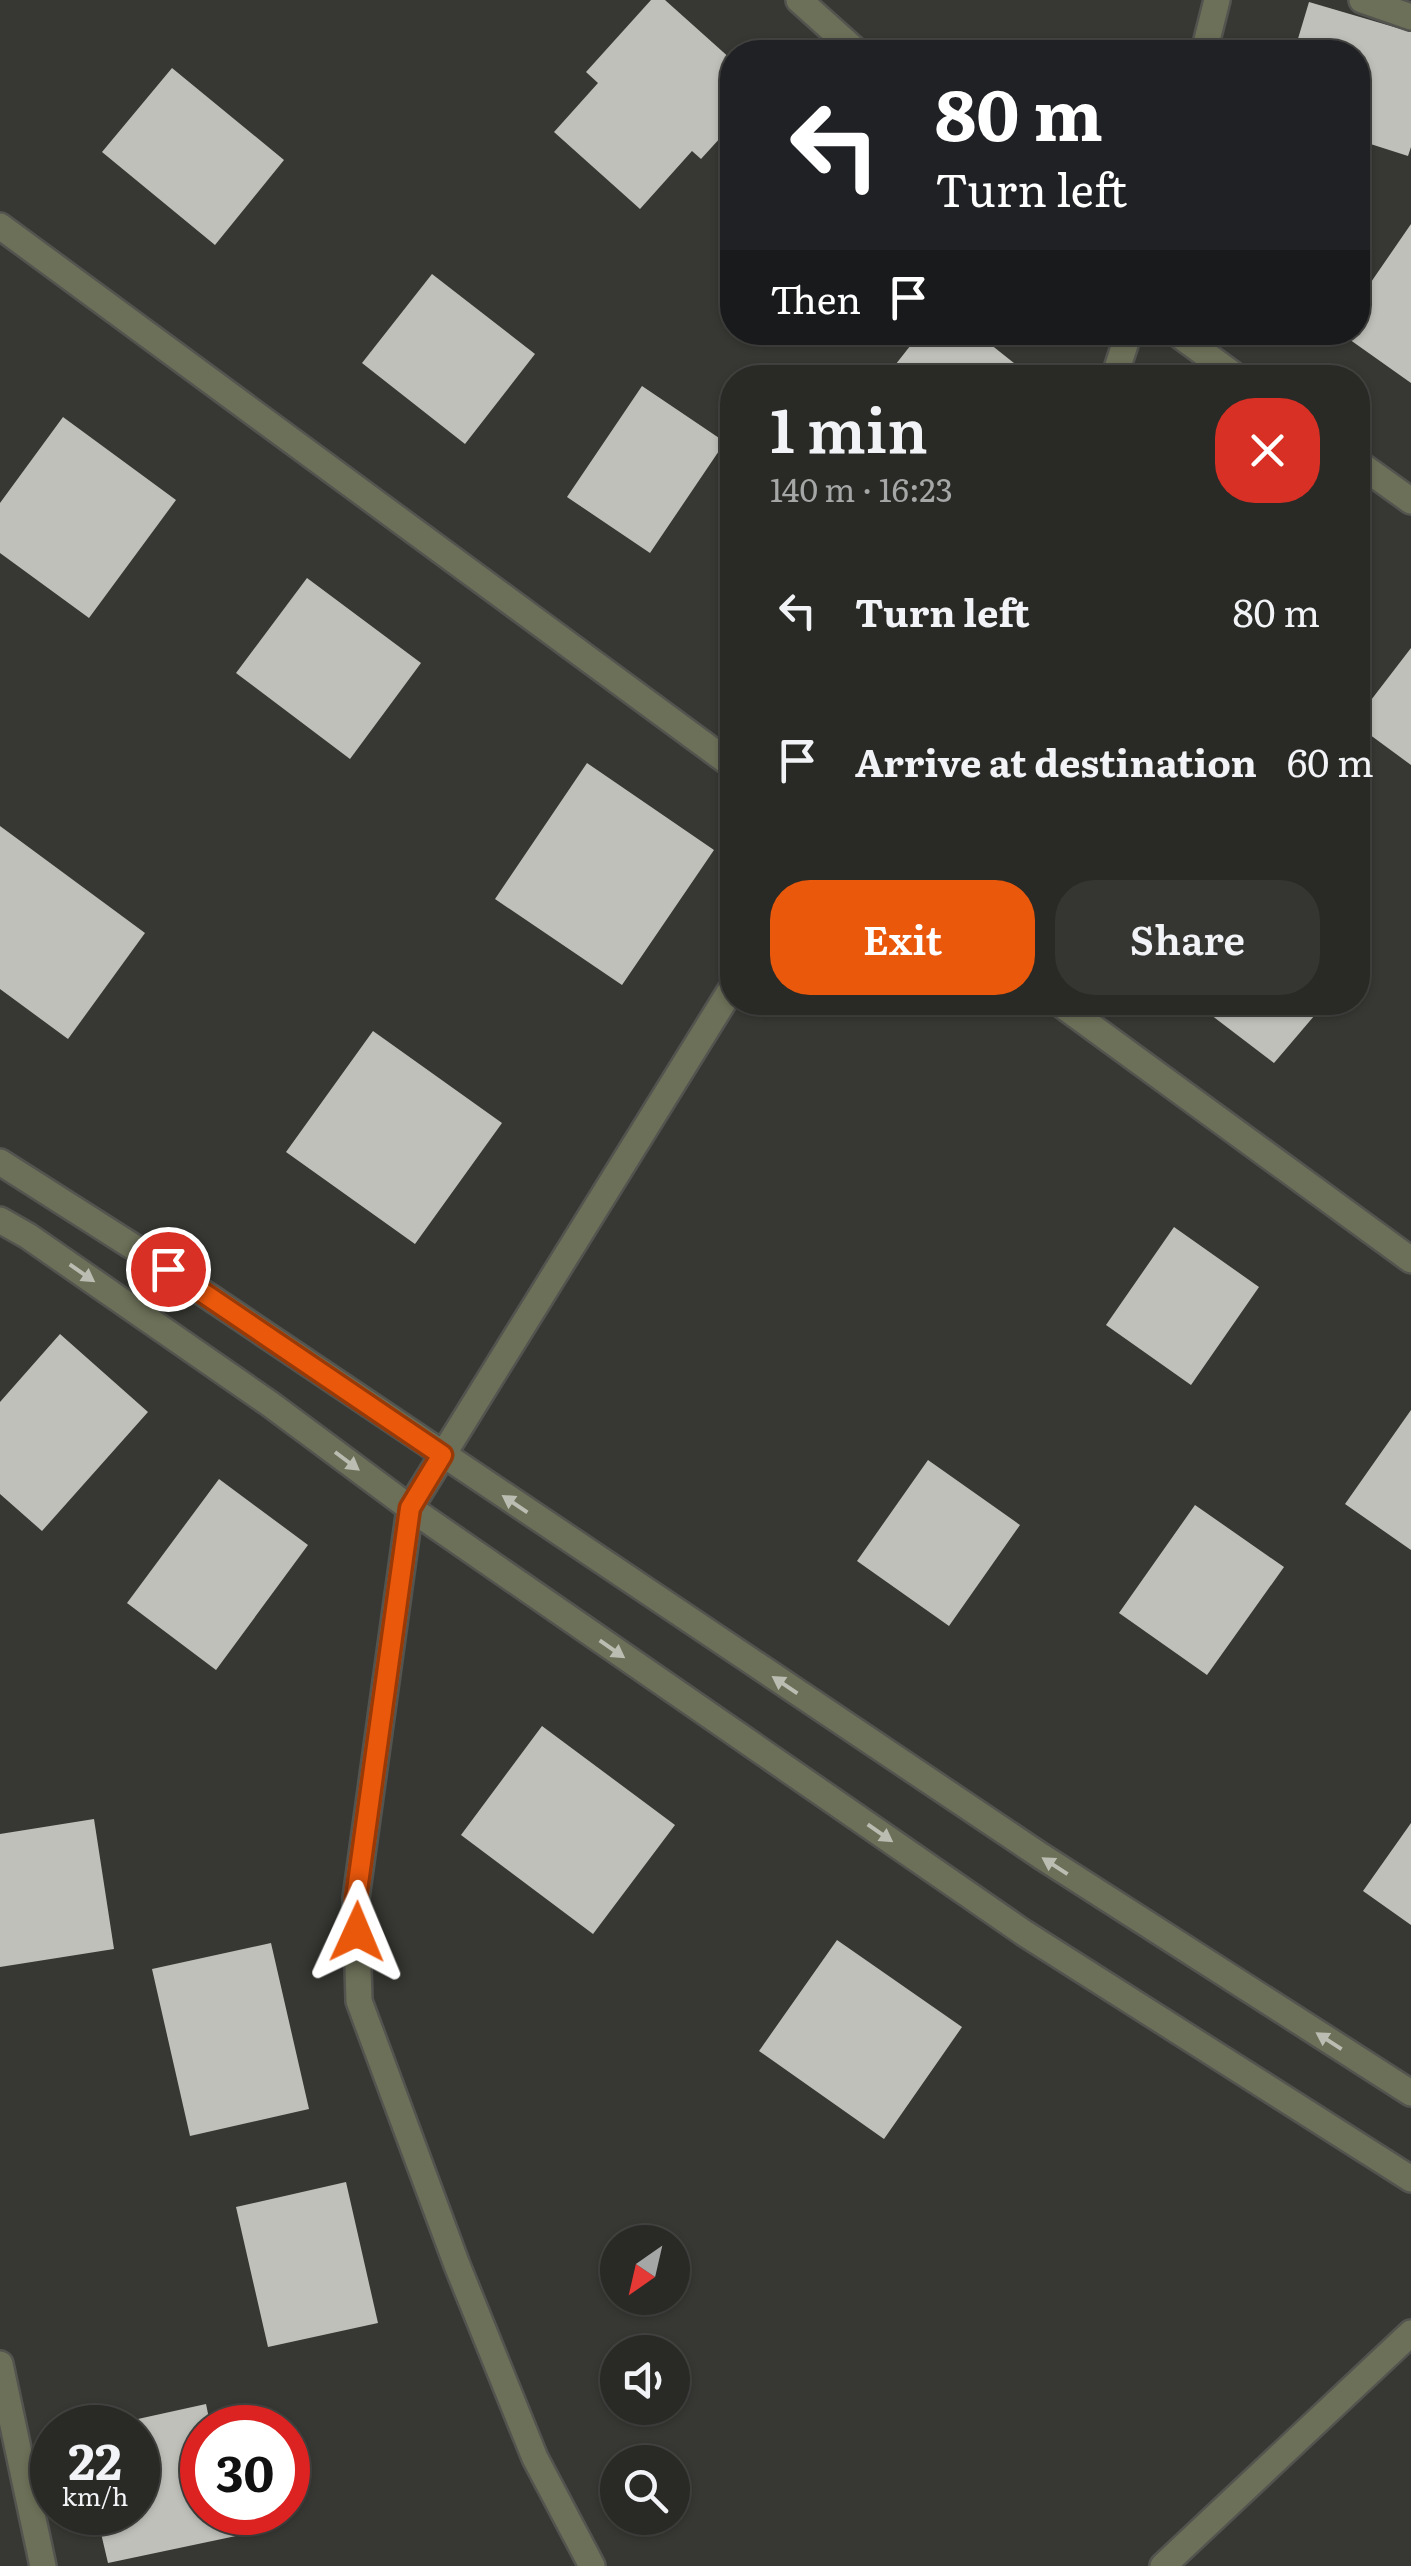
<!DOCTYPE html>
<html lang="en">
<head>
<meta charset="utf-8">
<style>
  :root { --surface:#292a26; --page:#353632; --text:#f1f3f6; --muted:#a5a7a7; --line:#454643; --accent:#ea580c }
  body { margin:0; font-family:Literata,serif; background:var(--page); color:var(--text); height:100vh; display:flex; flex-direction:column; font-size:38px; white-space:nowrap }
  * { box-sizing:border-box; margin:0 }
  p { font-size:32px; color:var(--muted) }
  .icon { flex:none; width:55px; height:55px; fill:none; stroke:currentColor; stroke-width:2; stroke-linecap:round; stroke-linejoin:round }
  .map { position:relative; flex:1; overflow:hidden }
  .details { position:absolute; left:720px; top:365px; width:650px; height:650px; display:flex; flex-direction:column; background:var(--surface); border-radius:40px; box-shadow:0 2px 8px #0004,0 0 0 2px var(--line) }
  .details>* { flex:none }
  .guide { position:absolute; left:720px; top:40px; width:650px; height:305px; border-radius:40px; box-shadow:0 2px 8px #0004,0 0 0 2px var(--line); background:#202124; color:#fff; overflow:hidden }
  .needle { width:65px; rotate:214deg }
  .tools { position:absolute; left:600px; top:2225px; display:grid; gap:20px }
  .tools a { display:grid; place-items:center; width:90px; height:90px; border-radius:50%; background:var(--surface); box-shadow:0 2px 8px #0004,0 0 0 2px var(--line); font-size:50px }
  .speed { position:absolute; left:30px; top:2405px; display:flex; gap:20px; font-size:50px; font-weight:700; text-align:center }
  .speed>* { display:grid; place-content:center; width:130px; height:130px; border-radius:50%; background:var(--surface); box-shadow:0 2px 8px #0004,0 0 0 2px var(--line); line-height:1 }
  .speed small { font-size:25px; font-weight:400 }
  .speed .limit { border:15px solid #d22; background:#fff; color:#111 }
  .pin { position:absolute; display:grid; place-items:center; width:85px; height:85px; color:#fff; margin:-42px; border:5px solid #fff; border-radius:50%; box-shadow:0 2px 10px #0007 }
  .me { position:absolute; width:110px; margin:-55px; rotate:1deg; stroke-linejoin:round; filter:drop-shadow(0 0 8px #0008) }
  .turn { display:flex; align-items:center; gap:35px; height:210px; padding:0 50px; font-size:45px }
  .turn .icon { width:130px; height:130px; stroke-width:2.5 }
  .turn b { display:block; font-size:70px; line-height:85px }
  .then { display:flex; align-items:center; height:95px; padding:0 50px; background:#0003; gap:20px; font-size:38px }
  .round { display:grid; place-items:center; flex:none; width:105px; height:105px; border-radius:40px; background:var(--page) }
  .headline { display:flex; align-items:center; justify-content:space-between; height:170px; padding:0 50px }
  h1 { font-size:60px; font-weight:600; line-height:75px }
  .action { display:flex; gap:20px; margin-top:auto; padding:20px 50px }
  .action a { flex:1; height:115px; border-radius:40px; background:var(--accent); color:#fff; font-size:40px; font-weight:600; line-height:115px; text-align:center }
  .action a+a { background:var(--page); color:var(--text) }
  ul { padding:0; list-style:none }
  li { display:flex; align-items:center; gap:30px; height:150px; padding:0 50px }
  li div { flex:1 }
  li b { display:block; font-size:38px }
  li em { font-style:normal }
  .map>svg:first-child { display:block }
  .building { fill:#bfc0ba }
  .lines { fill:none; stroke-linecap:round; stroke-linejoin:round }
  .minor-casing { stroke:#53544f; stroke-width:30 }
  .minor { stroke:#6d7058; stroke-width:25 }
  .oneway { fill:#bcbdb2 }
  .route-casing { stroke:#983908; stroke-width:25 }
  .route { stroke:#ea580c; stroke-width:18 }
</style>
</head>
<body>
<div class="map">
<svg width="1411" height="2566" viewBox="0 0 1411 2566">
  <rect width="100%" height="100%" fill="#373833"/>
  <path class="building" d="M651 0H665L732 60V125L701 159 692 151 640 209 554 132 598 83 586 72Z
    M1309 2 1411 32V147L1408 156 1358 140V52H1294Z
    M172 68 284 160 215 245 102 152Z
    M1411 224V383L1339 332H1358V301Z
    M432 274 535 354 465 444 362 363Z
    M921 332H975L1024 371 1019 378H885Z
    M642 386 725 442 650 553 567 497Z
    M63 417 176 500 89 618 0 553V503Z
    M307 578 421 663 350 759 236 673Z
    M1411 648V765L1358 726V717Z
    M587 763 714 850 622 985 495 899Z
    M0 826 145 933 68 1039 0 989Z
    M1194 1002H1326L1274 1063Z
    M373 1031 502 1123 415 1244 286 1152Z
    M1174 1227 1259 1287 1191 1385 1106 1325Z
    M60 1334 148 1412 42 1531 0 1494V1402Z
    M1411 1410V1550L1345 1504Z
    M928 1460 1020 1525 949 1626 857 1561Z
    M219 1479 308 1545 216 1670 127 1603Z
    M1195 1505 1284 1567 1207 1675 1119 1613Z
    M542 1726 675 1825 593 1934 461 1835Z
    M94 1819 114 1949 0 1967V1834Z
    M1411 1823V1925L1363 1891Z
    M837 1940 962 2027 884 2139 759 2051Z
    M271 1943 309 2109 190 2136 152 1969Z
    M346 2182 378 2323 268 2347 236 2207Z
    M206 2404 211 2428H202V2512H230L236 2536 108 2563 96 2512H138V2428L106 2426Z"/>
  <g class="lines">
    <g class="minor-casing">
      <path id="minor" d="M799 0 857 52
        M1362 0 1411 17
        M1204 52 1217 0
        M0 226 732 765
        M1175 332 1238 378
        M1114 378 1129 332
        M1358 463 1411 501
        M1058 1002 1411 1260
        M0 1162 168 1269 1041 1856 1411 2093
        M0 1220 28 1236 270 1404 410 1508 1024 1933 1411 2179
        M0 2364 43 2566
        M592 2566 535 2458 457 2265 359 2001 356 1898 410 1508 732 988
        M1163 2566 1411 2333"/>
    </g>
    <use href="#minor" class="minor"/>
  </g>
  <defs><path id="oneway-solid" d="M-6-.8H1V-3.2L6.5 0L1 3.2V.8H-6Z" transform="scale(2.5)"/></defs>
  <g class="oneway">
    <use href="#oneway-solid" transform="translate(82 1273) rotate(35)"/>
    <use href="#oneway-solid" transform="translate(347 1461) rotate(37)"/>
    <use href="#oneway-solid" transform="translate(515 1504) rotate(-146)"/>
    <use href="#oneway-solid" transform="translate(612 1649) rotate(35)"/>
    <use href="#oneway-solid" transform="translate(785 1685) rotate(-146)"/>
    <use href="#oneway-solid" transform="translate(880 1833) rotate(35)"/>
    <use href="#oneway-solid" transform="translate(1055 1866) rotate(-147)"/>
    <use href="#oneway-solid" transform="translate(1329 2041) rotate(-147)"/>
  </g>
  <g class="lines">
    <g class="route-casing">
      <path id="route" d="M168 1269 442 1455 410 1508 356 1898 357 1932"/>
    </g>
    <use href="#route" class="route"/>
  </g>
</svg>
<div class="tools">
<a><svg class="needle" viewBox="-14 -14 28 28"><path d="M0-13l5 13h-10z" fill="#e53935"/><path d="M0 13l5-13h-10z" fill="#a5a7a7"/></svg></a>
<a><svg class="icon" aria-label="sound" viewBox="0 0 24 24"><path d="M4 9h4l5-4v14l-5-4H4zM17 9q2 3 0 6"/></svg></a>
<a><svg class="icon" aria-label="search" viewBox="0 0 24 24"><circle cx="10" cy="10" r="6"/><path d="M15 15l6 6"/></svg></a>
</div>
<div class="speed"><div>22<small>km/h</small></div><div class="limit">30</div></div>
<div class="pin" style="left:168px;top:1269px;background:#d93025"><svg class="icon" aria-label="arrive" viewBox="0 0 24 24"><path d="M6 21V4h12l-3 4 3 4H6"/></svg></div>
<svg class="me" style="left:357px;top:1932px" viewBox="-20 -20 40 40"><path d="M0-17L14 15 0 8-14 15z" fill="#ea580c" stroke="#fff" stroke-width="4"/></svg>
<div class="guide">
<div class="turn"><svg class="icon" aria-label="left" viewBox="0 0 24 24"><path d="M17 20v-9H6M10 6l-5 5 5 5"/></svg><div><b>80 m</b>Turn left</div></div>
<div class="then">Then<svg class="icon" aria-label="arrive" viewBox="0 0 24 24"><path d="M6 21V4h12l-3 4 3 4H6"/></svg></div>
</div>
<section class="details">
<div class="headline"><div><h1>1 min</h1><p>140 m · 16:23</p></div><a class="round" style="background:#d93025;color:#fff"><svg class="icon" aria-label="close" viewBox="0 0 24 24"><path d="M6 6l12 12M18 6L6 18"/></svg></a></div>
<ul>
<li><svg class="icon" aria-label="left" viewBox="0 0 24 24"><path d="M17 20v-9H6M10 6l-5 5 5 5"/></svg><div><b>Turn left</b></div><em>80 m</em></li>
<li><svg class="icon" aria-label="arrive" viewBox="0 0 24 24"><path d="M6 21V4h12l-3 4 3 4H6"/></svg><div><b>Arrive at destination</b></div><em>60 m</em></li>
</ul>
<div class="action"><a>Exit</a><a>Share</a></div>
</section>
</div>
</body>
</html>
